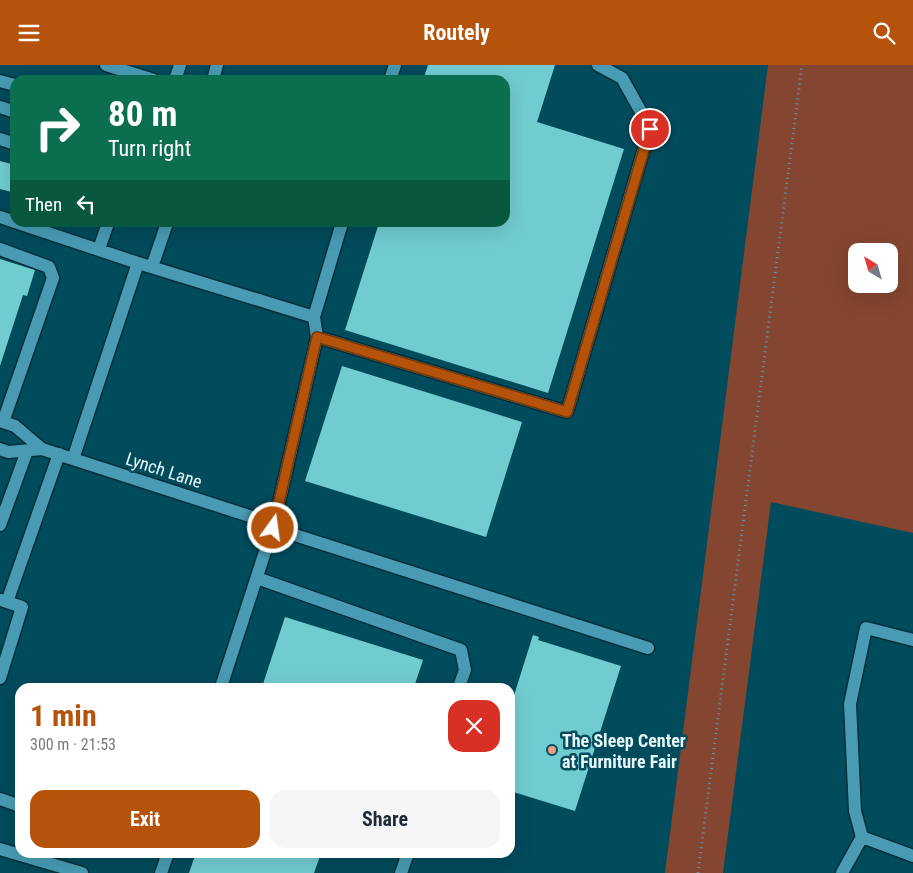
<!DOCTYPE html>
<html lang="en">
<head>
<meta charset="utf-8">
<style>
  :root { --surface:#fff; --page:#f6f6f7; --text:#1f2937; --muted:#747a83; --accent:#b45309 }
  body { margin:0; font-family:"Roboto Condensed",sans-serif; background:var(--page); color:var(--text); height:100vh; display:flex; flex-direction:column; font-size:19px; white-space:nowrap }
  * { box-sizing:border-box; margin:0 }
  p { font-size:16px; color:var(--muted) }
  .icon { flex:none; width:28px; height:28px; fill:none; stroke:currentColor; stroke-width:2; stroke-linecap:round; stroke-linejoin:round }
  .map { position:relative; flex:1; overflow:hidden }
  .drawer { position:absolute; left:15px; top:618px; width:500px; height:175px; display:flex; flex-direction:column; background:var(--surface); border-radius:15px; box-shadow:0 5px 20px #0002 }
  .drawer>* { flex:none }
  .guide { position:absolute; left:10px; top:10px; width:500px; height:152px; border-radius:15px; box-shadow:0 5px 20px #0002; background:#0b6e4f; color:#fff; overflow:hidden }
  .needle { width:32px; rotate:323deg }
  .fabs { position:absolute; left:848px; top:178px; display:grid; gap:10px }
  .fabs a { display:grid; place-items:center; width:50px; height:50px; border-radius:10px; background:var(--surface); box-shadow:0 5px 20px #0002; font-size:25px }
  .pin { position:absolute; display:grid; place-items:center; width:42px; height:42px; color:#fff; margin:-21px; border:2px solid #fff; border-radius:50%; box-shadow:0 1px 5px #0007 }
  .me { position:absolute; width:55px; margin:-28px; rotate:14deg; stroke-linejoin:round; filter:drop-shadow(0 0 4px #0008) }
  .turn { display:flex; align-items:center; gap:18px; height:105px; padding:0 15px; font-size:22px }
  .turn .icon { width:65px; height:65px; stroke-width:2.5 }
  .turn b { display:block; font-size:35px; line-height:42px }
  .then { display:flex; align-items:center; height:48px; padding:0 15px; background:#0003; gap:10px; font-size:19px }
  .round { display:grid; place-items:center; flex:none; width:52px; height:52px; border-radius:15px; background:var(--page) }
  .summary { display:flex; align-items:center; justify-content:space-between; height:85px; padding:0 15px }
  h1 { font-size:30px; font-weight:700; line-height:38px; color:var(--accent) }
  .cta { display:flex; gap:10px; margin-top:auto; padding:10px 15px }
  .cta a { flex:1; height:58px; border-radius:15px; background:var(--accent); color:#fff; font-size:20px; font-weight:700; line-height:58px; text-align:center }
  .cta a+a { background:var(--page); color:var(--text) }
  header { display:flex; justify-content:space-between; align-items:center; height:65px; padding:0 15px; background:var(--accent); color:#fff; font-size:22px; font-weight:700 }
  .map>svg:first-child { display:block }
  .green { fill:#844630; fill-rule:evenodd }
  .building { fill:#71ccd0 }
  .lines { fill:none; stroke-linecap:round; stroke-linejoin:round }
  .minor-casing { stroke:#002f3b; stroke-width:15 }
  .path { stroke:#6798a3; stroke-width:3; stroke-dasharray:1 4; stroke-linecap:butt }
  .minor { stroke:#489bb3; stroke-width:12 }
  .route-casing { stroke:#753606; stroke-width:12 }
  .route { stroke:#b45309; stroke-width:9 }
  .poi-dot { fill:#f39f83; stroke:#004b5c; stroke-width:2 }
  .labels { text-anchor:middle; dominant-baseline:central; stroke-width:5; stroke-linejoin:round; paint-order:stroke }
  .street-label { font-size:18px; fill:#e8f7fc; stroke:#004b5c }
  .poi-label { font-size:18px; font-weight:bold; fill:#e8f7fc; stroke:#004b5c; text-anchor:start }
</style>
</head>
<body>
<header><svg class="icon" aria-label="menu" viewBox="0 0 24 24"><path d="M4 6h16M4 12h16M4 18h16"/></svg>Routely<svg class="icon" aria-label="search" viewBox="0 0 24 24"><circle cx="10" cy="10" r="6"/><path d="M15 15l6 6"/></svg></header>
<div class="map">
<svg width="913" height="808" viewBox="0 0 913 808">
  <rect width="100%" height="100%" fill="#004b5c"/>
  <path class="green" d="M768 0H913V468L771 437 723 808H665ZM856 186H889V219H856Z"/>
  <path class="building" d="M428 0H555L537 57 624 84 548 328 345 265 379 158H505V15H423Z
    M0 96 15 100V128L0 124Z
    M0 194 35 205 27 231 23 230 0 301Z
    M342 301 522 357 486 472 305 416Z
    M285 552 423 595 414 622H262Z
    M533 570 539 572 538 575 621 601 575 746 510 726V643Z
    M196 788H321L314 808H189Z"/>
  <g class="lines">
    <g class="minor-casing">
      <path id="minor" d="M106 0 154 15
        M175 15 180 0
        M213 15 217 0
        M390 15 395 0
        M0 16 15 20
        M0 42 15 47
        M0 74 15 79
        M0 152 15 157
        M18 158 138 198 73 394
        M0 184 49 202 53 213 3 357
        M99 184 108 158
        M138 198 314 252
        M152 202 167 158
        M317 272 567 347 650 63 622 13 598 0
        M0 356 15 361 42 384
        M0 384 8 387 42 384 274 459
        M0 460 27 386
        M273 463 648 583
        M257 513 461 585 465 605 459 622
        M7 537 59 389
        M0 613 22 542 1 535
        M221 622 274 459 317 272 314 252 342 158
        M0 734 20 741
        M862 772 913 791
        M0 784 82 808
        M161 808 168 788
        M401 808 408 788
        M842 808 862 772 855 746 850 639 866 563 913 575"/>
    </g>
    <path class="path" d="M698 808 802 0"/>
    <use href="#minor" class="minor"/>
  </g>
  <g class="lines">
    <g class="route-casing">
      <path id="route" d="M273 463 317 272 567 347 650 64"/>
    </g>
    <use href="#route" class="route"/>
  </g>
  <circle class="poi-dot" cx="552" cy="685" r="5"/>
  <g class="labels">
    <g class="street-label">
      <text transform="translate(164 405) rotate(18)">Lynch Lane</text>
    </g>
    <g class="poi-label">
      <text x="562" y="675">The Sleep Center<tspan x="562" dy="21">at Furniture Fair</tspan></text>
    </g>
  </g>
</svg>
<div class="fabs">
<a><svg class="needle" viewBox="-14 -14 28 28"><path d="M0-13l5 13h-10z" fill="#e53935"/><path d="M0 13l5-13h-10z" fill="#747a83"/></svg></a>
</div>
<div class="pin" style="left:650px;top:64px;background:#d93025"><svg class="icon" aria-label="arrive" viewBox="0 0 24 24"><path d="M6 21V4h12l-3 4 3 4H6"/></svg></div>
<svg class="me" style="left:273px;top:463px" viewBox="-20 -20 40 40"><circle r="17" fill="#b45309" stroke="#fff" stroke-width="3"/><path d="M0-11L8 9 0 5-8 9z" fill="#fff"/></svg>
<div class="guide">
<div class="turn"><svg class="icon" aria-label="right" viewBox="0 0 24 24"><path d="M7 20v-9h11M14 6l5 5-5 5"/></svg><div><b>80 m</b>Turn right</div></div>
<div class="then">Then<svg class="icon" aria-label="left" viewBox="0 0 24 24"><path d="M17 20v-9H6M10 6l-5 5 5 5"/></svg></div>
</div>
<section class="drawer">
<div class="summary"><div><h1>1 min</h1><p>300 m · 21:53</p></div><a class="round" style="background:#d93025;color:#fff"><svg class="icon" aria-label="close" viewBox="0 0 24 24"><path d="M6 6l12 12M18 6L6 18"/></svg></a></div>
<div class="cta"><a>Exit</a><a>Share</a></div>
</section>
</div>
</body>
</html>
